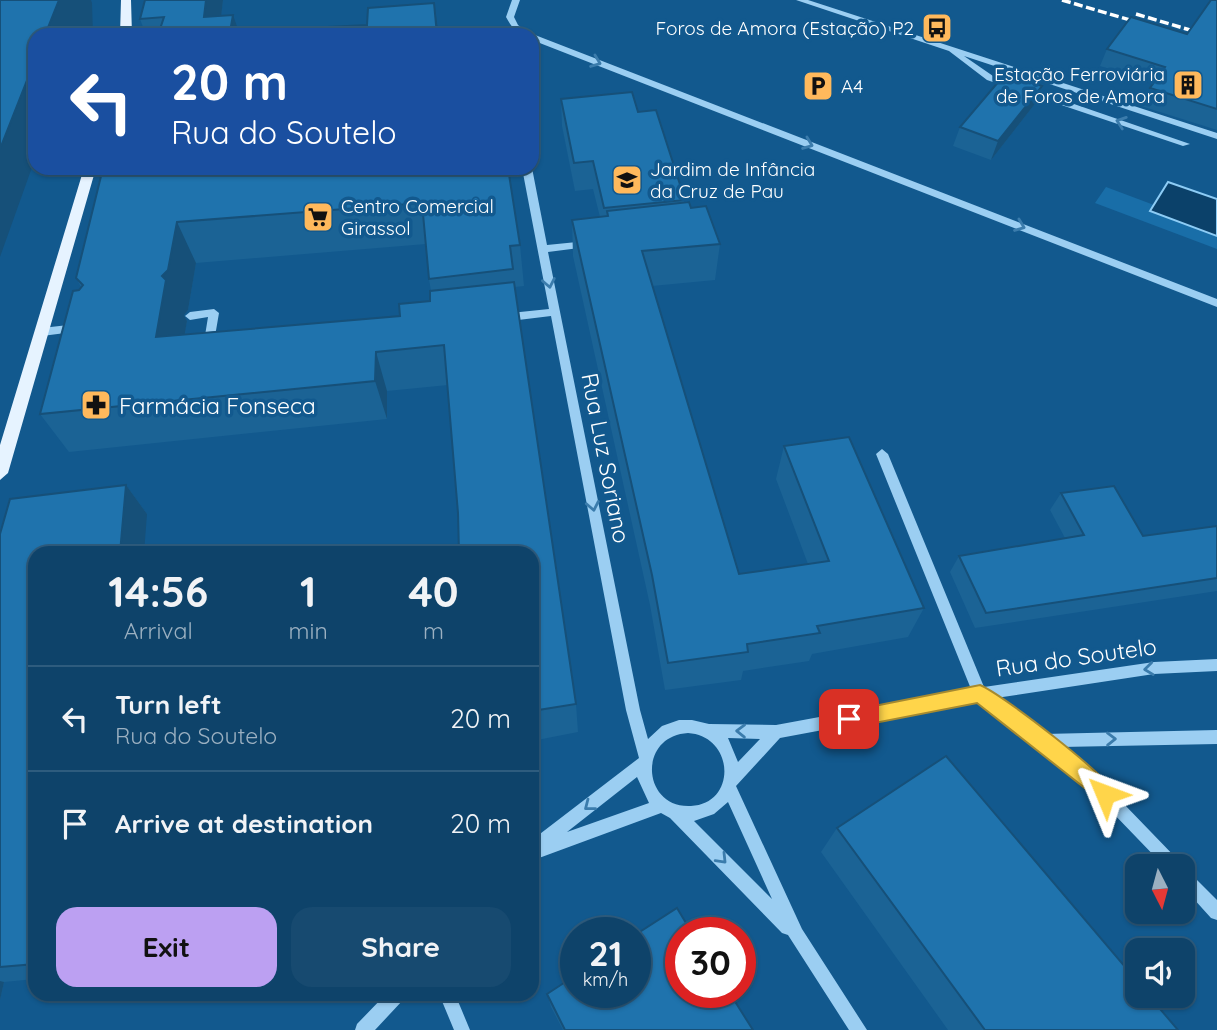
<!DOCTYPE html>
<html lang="en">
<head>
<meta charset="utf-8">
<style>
  :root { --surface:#0e436a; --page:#174a70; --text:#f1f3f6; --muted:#9bb0c1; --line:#2e5c7e; --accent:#bca0f2 }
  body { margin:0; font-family:Quicksand,sans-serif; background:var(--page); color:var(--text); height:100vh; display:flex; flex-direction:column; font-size:26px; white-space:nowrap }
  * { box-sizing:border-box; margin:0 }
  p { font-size:23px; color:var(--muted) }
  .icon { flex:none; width:38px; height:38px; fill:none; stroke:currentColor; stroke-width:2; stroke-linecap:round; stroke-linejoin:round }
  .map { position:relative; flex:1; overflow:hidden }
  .panel { position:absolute; left:28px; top:546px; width:511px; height:455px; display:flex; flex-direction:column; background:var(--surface); border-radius:21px; box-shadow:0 2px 5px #0004,0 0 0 2px var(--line) }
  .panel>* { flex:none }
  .hud { position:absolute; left:28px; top:28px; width:511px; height:147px; border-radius:21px; box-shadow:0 2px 5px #0004,0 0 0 2px var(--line); background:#1a4fa0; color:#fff; overflow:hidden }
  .needle { width:46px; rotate:174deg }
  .controls { position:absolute; left:1125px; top:854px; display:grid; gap:14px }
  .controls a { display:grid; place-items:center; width:70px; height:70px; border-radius:14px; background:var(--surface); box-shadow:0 2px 5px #0004,0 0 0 2px var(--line); font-size:35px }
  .speed { position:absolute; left:560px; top:917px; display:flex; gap:14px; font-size:35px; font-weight:700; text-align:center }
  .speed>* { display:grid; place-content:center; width:91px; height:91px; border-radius:50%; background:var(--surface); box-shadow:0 2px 5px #0004,0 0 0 2px var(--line); line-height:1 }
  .speed small { font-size:18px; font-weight:400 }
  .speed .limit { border:10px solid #d22; background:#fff; color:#111 }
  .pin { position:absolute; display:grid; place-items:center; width:60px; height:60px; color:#fff; margin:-30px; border-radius:14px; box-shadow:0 4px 10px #0006 }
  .me { position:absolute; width:77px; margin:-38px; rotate:314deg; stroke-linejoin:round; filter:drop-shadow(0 0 5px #0008) }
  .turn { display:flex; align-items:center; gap:24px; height:147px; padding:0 28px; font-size:32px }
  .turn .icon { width:91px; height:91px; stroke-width:2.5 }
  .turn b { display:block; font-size:49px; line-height:60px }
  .eta { display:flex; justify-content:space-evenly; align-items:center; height:119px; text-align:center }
  .eta b { font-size:42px; font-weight:700; line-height:49px }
  .button { display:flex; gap:14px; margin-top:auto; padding:14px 28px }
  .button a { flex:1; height:80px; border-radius:21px; background:var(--accent); color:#111; font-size:28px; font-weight:700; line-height:80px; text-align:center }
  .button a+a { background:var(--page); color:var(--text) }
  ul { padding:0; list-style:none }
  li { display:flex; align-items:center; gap:21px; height:105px; padding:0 28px; border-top:2px solid var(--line) }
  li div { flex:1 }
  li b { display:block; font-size:26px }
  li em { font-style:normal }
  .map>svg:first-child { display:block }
  .green { fill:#196ea8 }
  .water { fill:#0b416a; stroke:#8dccf5; stroke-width:2 }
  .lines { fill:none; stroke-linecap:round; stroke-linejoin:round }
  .minor { fill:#9bcef2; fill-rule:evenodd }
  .major { fill:#e6f3ff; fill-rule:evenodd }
  .rail { stroke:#fff; stroke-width:3.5; stroke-dasharray:9 3.5; stroke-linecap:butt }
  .wall { fill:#1b6395; fill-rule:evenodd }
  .shaded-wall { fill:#165079 }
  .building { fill:#1f73ad; stroke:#165079; stroke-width:2 }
  .oneway { stroke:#3b7cac }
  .route { fill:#ffd54a; stroke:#a68a30; stroke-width:2 }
  .labels { text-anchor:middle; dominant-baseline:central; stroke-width:7; stroke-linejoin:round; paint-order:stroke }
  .far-poi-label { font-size:19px; fill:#fff; stroke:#12598e; text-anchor:start }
  .poi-label { font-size:23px; fill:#fff; stroke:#12598e; text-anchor:start }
  .street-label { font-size:23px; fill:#fff; stroke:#12598e }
</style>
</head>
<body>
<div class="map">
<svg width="1217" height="1030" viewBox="0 0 1217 1030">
  <rect width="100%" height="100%" fill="#12598e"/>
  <path class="green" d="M1106 187 1154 205 1150 211 1217 236V249L1095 203Z"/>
  <path class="water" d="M1168 182 1217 199V236L1150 211Z"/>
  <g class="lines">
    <path class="minor" d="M512 0H520L514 17 518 25 530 35C517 35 512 28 506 17Z
      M796 0H808L1217 133V139L964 56 993 76 1190 144 1183 146 987 80 949 51Z
      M531 35H535L1217 299V307L532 40Z
      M522 168H532L547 245 587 241 592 244 587 247 548 252 640 710 648 739 662 726 679 720H692L709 724 776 725 971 689 876 454 882 449 888 454 984 687 1154 662 1217 659V671L1154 674 996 698 1044 734 1217 730V744L1061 747 1093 772 1179 861 1182 866H1164L1083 782 978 701 780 738 736 786 802 929 867 1030H849L788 935 782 933 670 818 661 813 539 858H532V840L639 758 626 710 551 316 502 322 497 318 502 314 549 309ZM688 733C735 736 737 804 691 806 642 809 637 736 688 733ZM728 738 760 739 738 762ZM637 777 649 803 567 832ZM728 802 772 899 694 821 714 814Z
      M214 309 219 313 213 348 208 352 203 348 208 317 190 320 185 316 190 312Z
      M77 324 82 328 81 331 42 336 37 332 42 328Z
      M1183 868 1188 871 1217 900V920L1211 918 1183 887Z
      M386 994H405L403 1000 375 1030H355L357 1024Z
      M439 994H455L470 1030H454Z"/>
    <path class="major" d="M121 0H131L132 35H120Z
      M84 168H96L8 473 0 480V445Z"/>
    <path class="rail" d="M1062 0 1147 25
      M1136 14 1217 38"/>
  </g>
  <path class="wall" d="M145 0H223L221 16 239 32 367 25 434 3 439 35H146L140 19Z
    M1217 0V130L1141 106 1154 83 1100 66 1107 49 1187 34Z
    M561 99 638 112 685 200 684 202 691 208 720 244 715 280 652 286 739 574 808 564 776 479 784 446 924 608 908 637 812 654 809 661 743 671 741 680 665 690 650 605 573 256 572 220 600 217 593 189 575 191 562 126Z
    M1034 105 991 160 953 146 960 127Z
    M103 168H508L520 245 524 286 515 287 576 704 578 732 532 741V553L458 513 448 385 387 391V419L69 452 40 414 79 290 81 287 76 278ZM426 244 429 279 431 291 430 301 400 316 184 334 187 321 184 315 188 310 196 263Z
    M126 485 147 514 35 553V979L4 982 0 1000V534Z
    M1061 493 1143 536 1217 526V591L975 628 950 572 959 556 1065 538 1050 510Z
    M837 828 1178 1030H948L821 852Z
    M547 994 753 1030H563L551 1007Z"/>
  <path class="shaded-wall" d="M59 0H91L92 3 93 35H45Z
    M206 0H223L219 35 204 17Z
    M434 3 439 35H437Z
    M233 15 240 35 230 32Z
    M35 60V159L0 257V149Z
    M1042 86 1034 105 991 160 998 141Z
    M177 222 196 263 188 310 184 315 187 321 177 376 156 337 162 276Z
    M376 352 387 391V419L375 381Z
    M126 485 147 514 144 553H120Z
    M0 981 4 982 0 1000Z"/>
  <path class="building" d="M0 0H59L45 35H35V60L0 149Z
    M145 0H206L204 17 233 15 230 32 367 25 368 8 434 3 437 35H158L164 17 140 19Z
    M1211 0H1217V109L1150 88 1165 67 1107 49 1131 17 1187 34Z
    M1005 74 1042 86 998 141 960 127Z
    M632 92 638 112 656 110 685 200 604 208 593 161 574 163 561 99Z
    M103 168H508L520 245 510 246 513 269 429 279 422 203 177 222 168 270 162 276 166 280 156 337 400 316 399 304 430 301V291L514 282 576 704 532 711V553H459L458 513 444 345 376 352 375 381 40 414 73 291 79 290 83 285 76 278Z
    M689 202 691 208 706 206 720 244 642 251 739 574 829 561 784 446 849 437 924 608 817 626 820 633 747 644 748 652 668 663 652 575 572 220 608 216 607 211Z
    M126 485 120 553H35V964L0 967V534L10 499Z
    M1114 486 1143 536 1217 526V578L986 613 959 556 1084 535 1061 493Z
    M946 756 1138 982V996H1149L1178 1030H985L837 828Z
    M677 908 692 933H681V992H729L753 1030H565L547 994 576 975V992H635V935Z"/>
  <defs><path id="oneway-chevron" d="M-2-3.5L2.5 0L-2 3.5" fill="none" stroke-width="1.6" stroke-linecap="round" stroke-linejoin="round" transform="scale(1.75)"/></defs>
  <g class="oneway">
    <use href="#oneway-chevron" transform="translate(596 62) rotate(21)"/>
    <use href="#oneway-chevron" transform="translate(1121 122) rotate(-161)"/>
    <use href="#oneway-chevron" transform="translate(808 144) rotate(21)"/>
    <use href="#oneway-chevron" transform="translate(1020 226) rotate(21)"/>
    <use href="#oneway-chevron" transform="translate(549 283) rotate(79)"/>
    <use href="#oneway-chevron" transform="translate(593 506) rotate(79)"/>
    <use href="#oneway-chevron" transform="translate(1149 669) rotate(173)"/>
    <use href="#oneway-chevron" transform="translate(741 731) rotate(-179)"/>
    <use href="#oneway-chevron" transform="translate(1111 739) rotate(-1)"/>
    <use href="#oneway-chevron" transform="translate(589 806) rotate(142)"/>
    <use href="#oneway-chevron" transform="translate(722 859) rotate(46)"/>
  </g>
  <path class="route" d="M980 685C1002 694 1107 775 1115 794L1112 801 1105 804 977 703 849 728 843 725 840 719 843 713 849 711Z"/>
  <defs>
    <g id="bus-square" transform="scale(1.575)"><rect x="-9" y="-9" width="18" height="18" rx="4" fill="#ffb95c" stroke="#12598e"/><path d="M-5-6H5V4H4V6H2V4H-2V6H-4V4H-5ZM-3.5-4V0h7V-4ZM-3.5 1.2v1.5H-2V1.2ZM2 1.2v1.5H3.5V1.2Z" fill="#111"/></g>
    <g id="building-square" transform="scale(1.575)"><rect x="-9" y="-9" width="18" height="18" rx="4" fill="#ffb95c" stroke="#12598e"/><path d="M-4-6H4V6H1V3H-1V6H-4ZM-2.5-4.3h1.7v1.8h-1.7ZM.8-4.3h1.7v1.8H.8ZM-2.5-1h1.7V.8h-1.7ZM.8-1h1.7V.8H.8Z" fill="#111"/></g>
    <g id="parking-square" transform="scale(1.575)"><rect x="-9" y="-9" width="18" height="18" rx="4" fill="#ffb95c" stroke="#12598e"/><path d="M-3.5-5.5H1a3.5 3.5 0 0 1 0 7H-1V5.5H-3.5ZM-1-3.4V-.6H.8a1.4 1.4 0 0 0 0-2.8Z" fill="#111"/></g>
    <g id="school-square" transform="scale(1.575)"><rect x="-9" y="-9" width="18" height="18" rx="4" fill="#ffb95c" stroke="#12598e"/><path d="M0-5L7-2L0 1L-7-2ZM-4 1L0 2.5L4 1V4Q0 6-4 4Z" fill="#111"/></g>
    <g id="supermarket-square" transform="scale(1.575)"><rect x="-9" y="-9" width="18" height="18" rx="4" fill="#ffb95c" stroke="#12598e"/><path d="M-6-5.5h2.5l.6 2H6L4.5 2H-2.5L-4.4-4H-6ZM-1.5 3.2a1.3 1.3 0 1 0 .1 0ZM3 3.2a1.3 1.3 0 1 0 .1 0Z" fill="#111"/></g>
    <g id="pharmacy-square" transform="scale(1.575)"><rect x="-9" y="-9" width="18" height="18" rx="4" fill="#ffb95c" stroke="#12598e"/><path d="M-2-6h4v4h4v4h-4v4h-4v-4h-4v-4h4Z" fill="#111"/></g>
  </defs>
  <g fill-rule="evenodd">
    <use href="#bus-square" x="937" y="28"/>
    <use href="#building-square" x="1188" y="85"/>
    <use href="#parking-square" x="818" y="86"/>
    <use href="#school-square" x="627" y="180"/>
    <use href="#supermarket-square" x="318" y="217"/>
    <use href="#pharmacy-square" x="96" y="405"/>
  </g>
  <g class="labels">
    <g class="far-poi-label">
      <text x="914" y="28" text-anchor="end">Foros de Amora (Estação) P2</text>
      <text x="1165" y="74" text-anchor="end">Estação Ferroviária<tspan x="1165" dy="22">de Foros de Amora</tspan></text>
      <text x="841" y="86">A4</text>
      <text x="650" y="169">Jardim de Infância<tspan x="650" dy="22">da Cruz de Pau</tspan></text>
      <text x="341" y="206">Centro Comercial<tspan x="341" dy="22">Girassol</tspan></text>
    </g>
    <g class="poi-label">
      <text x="119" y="405">Farmácia Fonseca</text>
    </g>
    <g class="street-label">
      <text transform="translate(606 458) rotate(79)">Rua Luz Soriano</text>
      <text transform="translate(1076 657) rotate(-8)">Rua do Soutelo</text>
    </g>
  </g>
</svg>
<div class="controls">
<a><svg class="needle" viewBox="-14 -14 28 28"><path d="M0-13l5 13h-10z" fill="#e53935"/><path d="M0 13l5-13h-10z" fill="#9bb0c1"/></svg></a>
<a><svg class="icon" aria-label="sound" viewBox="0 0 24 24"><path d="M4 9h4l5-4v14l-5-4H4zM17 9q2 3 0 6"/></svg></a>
</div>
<div class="speed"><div>21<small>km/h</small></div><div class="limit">30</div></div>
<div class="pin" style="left:849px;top:719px;background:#d93025"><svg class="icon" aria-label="arrive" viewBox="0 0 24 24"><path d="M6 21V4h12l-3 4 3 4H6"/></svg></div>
<svg class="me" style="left:1105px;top:794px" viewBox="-20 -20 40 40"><path d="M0-17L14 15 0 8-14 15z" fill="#ffd54a" stroke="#fff" stroke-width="4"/></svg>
<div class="hud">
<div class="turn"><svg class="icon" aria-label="left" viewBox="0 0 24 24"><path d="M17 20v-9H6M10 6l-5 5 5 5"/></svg><div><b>20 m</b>Rua do Soutelo</div></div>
</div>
<section class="panel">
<div class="eta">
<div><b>14:56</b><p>Arrival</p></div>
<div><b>1</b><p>min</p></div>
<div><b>40</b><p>m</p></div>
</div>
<ul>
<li><svg class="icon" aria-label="left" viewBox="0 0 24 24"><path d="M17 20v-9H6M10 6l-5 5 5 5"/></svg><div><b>Turn left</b><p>Rua do Soutelo</p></div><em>20 m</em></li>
<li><svg class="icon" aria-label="arrive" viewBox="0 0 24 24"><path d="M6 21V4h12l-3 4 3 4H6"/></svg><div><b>Arrive at destination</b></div><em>20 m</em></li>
</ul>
<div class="button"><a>Exit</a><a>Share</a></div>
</section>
</div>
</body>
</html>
